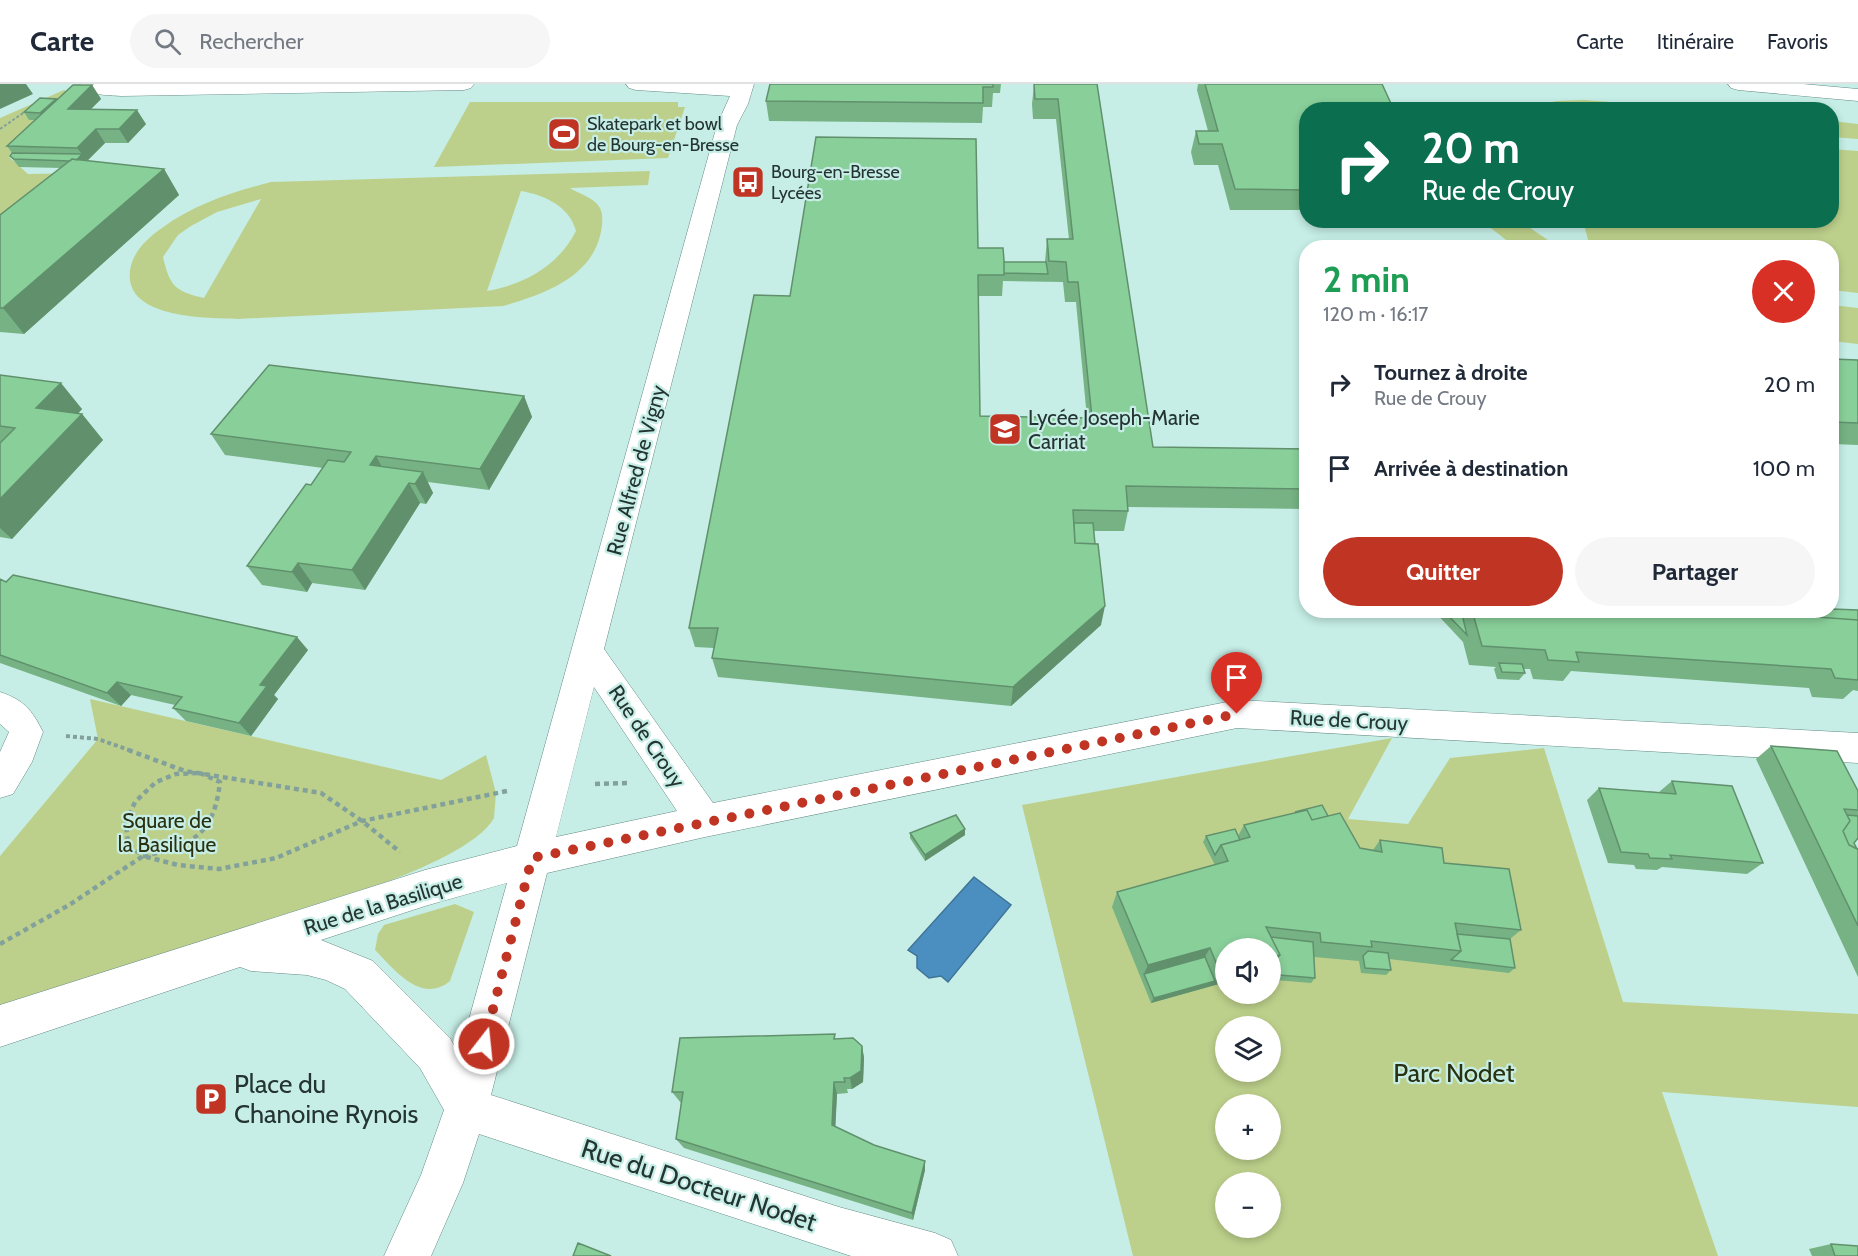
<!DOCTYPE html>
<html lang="fr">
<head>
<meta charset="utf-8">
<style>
  :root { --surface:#fff; --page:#f6f6f7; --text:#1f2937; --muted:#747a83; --line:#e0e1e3; --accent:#c03424 }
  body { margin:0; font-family:Cabin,sans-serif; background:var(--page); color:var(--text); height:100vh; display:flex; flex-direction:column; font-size:22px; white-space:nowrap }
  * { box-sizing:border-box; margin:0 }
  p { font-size:20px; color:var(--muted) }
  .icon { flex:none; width:33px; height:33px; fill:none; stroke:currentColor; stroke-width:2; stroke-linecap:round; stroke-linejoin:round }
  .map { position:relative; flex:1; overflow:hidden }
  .drawer { position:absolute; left:1299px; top:156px; width:540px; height:378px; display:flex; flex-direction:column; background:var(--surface); border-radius:24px; box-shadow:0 3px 9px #0003 }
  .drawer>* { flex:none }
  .top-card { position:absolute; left:1299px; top:18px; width:540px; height:126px; border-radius:24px; box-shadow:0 3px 9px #0003; background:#0b6e4f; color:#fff; overflow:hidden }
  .controls { position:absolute; left:1215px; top:854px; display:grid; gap:12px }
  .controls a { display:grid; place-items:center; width:66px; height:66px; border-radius:50%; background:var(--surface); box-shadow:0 3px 9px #0003; font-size:30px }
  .pin { position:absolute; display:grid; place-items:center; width:51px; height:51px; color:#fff; margin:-62px -26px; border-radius:50% 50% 50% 0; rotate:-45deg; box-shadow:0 0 6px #0007 }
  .pin .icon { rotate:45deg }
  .me { position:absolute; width:66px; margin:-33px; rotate:16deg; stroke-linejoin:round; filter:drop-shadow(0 0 4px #0008) }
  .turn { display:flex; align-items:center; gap:21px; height:126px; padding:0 24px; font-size:27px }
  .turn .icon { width:78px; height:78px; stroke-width:2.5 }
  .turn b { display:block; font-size:42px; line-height:51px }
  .round { display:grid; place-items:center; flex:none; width:63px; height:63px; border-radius:32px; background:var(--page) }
  .headline { display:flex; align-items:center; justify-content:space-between; height:102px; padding:0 24px }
  h1 { font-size:36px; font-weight:700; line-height:45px; color:#1e9e55 }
  .button { display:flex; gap:12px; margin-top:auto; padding:12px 24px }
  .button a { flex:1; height:69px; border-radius:36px; background:var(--accent); color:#fff; font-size:24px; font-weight:700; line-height:69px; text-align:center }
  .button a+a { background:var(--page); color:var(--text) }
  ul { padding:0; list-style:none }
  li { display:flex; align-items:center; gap:18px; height:84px; padding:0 24px }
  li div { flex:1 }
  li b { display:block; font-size:22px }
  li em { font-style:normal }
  header { display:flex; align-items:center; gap:36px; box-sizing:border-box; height:84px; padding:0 30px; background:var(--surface); border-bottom:2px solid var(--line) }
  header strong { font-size:28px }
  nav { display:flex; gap:33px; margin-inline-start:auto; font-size:21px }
  .search { width:420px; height:54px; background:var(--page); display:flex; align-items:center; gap:15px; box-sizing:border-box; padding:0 21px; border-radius:33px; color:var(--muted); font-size:22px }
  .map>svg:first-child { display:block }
  .green { fill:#bdd08b; fill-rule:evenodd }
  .water { fill:#4b8fc1; stroke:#3f7496; stroke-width:1.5 }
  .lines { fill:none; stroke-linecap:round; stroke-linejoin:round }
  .minor-casing { stroke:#658a83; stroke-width:1 }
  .path-far2 { stroke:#83a19b; stroke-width:2; stroke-dasharray:3 2; stroke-linecap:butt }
  .path-far1 { stroke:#83a19b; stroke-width:4; stroke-dasharray:4 3; stroke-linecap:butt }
  .path { stroke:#83a19b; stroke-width:4.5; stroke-dasharray:5 4; stroke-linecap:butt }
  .minor { fill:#fff; fill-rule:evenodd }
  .wall { fill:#76b284; fill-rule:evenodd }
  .shaded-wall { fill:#60916c }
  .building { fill:#89cf9a; stroke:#60916c; stroke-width:1.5 }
  .route { stroke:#c03424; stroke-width:10; stroke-dasharray:0 18 }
  .labels { text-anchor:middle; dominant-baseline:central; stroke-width:4.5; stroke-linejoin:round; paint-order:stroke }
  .far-poi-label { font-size:18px; fill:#243431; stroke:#c6eee6; text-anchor:start }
  .poi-label { font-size:21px; fill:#243431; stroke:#c6eee6; text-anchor:start }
  .street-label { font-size:21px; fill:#243431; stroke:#c6eee6 }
  .park-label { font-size:21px; fill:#293110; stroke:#c6eee6 }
  .near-park-label { font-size:26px; fill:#293110; stroke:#c6eee6 }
  .near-poi-label { font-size:26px; fill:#243431; stroke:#c6eee6; text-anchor:start }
  .near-street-label { font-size:26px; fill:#243431; stroke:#c6eee6 }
</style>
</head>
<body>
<header>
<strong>Carte</strong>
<div class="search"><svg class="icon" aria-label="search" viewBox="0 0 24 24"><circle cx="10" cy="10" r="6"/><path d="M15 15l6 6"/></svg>Rechercher</div>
<nav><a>Carte</a><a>Itinéraire</a><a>Favoris</a></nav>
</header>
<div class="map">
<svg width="1858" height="1172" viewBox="0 0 1858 1172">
  <rect width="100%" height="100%" fill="#c6eee6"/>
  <path class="green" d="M64 6 72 9 13 63 9 73 28 90 85 89 0 140V34Z
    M1584 16 1704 25H1514L1557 17Z
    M470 18H678V23H685L668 74 434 83Z
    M1832 37 1858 40V55L1832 53Z
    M1832 65 1858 67V209L1832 206V164L1590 163 1583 137 1832 136Z
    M650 87 648 101 570 104C579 110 595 114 600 124 604 132 602 144 600 152 589 195 541 211 503 222L238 235C207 234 124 235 130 187 132 169 147 154 162 144 194 120 233 108 271 98ZM521 107C545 111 570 123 576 147 558 182 525 200 487 207ZM261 115 204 214C174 207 170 202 163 173L178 151 191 142 217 128Z
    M1482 137H1520L1558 163H1515Z
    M1832 221 1858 224V260L1832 257Z
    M90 615 441 696 486 671 496 709 494 734C479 761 418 786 389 797L0 921V772L98 655Z
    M1392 654 1348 735 1408 740 1450 674 1544 664 1623 918 1858 930V1023L1662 1008 1718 1172H1133L1022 721ZM1226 864H1270V909H1226ZM1226 942H1270V987H1226ZM1226 1020H1270V1065H1226ZM1226 1098H1270V1143H1226Z
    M455 820 474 828 450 897C421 921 394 885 375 866L378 850 384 841Z"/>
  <path class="water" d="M974 793 1011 821 948 898 941 892 929 894 917 884V872L908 866Z"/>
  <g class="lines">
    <g class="minor-casing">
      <path id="minor" d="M80 0H474L471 4 464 6 121 12C107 11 89 12 80 0Z
        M626 0H754L748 20 737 41 604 565 713 719 1237 616 1858 649V679L1237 644 705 753 547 789 491 1011 839 1123 935 1149 951 1156 958 1172H851L479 1050 463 1099 431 1172H384L421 1091 444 1026 420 984 345 905 326 896 307 891 251 887 240 883 0 963V921L425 786 517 762 717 41 730 12 636 6 629 4ZM594 603 677 727 556 753ZM507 799 459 971 450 954 373 877 321 856 425 822Z
        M1728 0H1803L1858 5V17L1738 6 1731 4Z
        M0 608C24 616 32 626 43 648L32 678 13 710 0 714V668L9 648 0 640Z"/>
    </g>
    <path class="path-far2" d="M0 45 29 25"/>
    <path class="path-far1" d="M66 652 98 655 132 667"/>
    <path class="path" d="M128 666 185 687 321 709 362 737 400 768
      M200 689 220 698C214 751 192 762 143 772L128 760 126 738 135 718 156 698 176 690Z
      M595 700 629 699
      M0 860 69 821 143 772 178 781 219 785 276 774 362 737 507 707"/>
    <use href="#minor" class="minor"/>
  </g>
  <path class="wall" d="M770 0H1001L1000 9H993L992 23H983L982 39 769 37 766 17Z
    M1034 0H1097L1153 363 1306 365V425L1128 423V427L1124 447H1093L1101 541 1011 622 718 593 712 574 714 564 695 563 689 544 790 212 978 164 1004 178H1045L1047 155H1069L1056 35H1033L1032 20ZM1003 197 1063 198 1065 218H1076L1087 334 980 332 978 212H1002Z
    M1198 0H1382L1306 26V126H1230L1218 81H1194L1191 68 1196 47H1208L1197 6Z
    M92 1 101 15 91 25 146 40 128 59H105L87 77 164 85 179 111 24 250 0 248V131L61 84 19 83 10 72 12 69 7 62 36 36H29L24 28Z
    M1832 275 1858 276V361L1832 360Z
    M0 291 82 325 78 330H82L103 356 12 455 0 453Z
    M524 312 532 333 489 406 428 398 433 409 426 420 420 419 365 506 312 499 307 508 262 501 247 482 311 401 323 384 225 371 211 350Z
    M0 495 6 498 308 566 274 611 278 615 251 652 186 637 173 624 175 621 131 611 121 622 0 579Z
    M1433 526H1858V607L1853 606 1843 615 1812 613 1809 604 1571 587 1563 597 1533 595 1530 585H1523L1525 589 1519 596 1497 595 1494 585 1496 583 1469 581 1463 558Z
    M1771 662 1858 707V754L1854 759 1857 765H1858V893L1756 675Z
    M1672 697 1763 779 1747 790 1662 783 1657 786 1636 785 1634 781 1608 779 1587 716 1599 704 1659 708Z
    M1328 732 1360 764 1373 766 1380 756 1444 779 1521 846 1510 855 1515 884 1509 889 1389 875 1391 886 1386 891 1361 889 1359 877 1314 873 1315 894 1311 899 1275 896 1270 886V864L1226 898 1151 919 1112 823 1117 808 1215 781 1203 758 1206 752H1238L1244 741Z
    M965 745V751L925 777 910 754V749Z
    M836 955 862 962 864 974 863 998 852 1005H847L848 1009 837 1010 835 1043 925 1086 913 1136 684 1064 676 1055 681 1019 672 1008Z
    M1831 1160 1858 1172H1812L1809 1165Z"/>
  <path class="shaded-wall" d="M0 0H26L33 10 0 25Z
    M92 1 101 15 77 39 68 25Z
    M56 15 61 22 45 36 40 29Z
    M137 26 146 40 128 59 119 45Z
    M96 45 105 59 80 84 75 77 82 70 77 64Z
    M164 85 179 111 24 250 3 224Z
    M61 299 82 325 58 350 36 324Z
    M524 312 532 333 489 406 480 385Z
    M82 330 103 356 12 455 0 444V415Z
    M376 372 387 392 370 381Z
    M423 388 433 409 426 420 415 400Z
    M409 399 420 419 365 506 352 486Z
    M298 479 312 499 307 508 292 488Z
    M1105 522 1101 541 1011 622 1013 603Z
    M297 553 308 566 274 611 278 615 251 652 239 639 260 601Z
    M117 598 131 611 121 622 107 609Z
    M965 745V751L925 777V771Z
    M1210 864 1202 878 1144 890 1148 881Z
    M1280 871 1270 883V873Z
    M1226 887V898L1151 919 1154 914 1215 897 1220 888Z
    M862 962 864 974 863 998 852 1005 850 994Z
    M834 998 837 1010 835 1051 832 1041Z
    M925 1077V1086L913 1136 912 1129Z"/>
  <path class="building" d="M770 0H993V3H983V19L766 17Z
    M1034 0H1097L1153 363 1306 365V405L1126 402 1128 427 1073 426 1075 459 1098 460 1105 522 1013 603 712 574 718 544H689L754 211 790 212 816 53 976 55 978 164H1003L1004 176V191H978L980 332 1092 334 1078 198H1068L1066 178 1049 177 1048 165 1047 155H1073L1058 15H1035Z
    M1205 0H1382L1394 26H1306V106L1235 105 1222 60H1199L1196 47H1218Z
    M73 1H92L68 25 137 26 119 45H96L77 64 7 62Z
    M40 14 56 15 40 29 24 28Z
    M12 69 82 70 77 76 72 75 70 77 14 75 10 72Z
    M72 75 164 85 3 224H0V131Z
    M1004 178H1046L1048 190 1004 189Z
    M1832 275 1858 276V339L1832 338Z
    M269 281 524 312 480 385 376 372 370 381 423 388 415 400 409 399 352 486 298 479 292 488 247 482 306 400 311 401 328 376 344 378 351 368 211 350Z
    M0 291 61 299 36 324 82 330 0 415V359L15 344 0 342Z
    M1074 439H1093L1095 460 1075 459Z
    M13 491 297 553 260 601 267 602 239 639 173 624 182 613 117 598 107 609 0 571V495L6 498Z
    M1832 525 1858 526V536L1718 526H1832Z
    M1443 526H1461L1467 551Z
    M1472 526H1718L1858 536V596L1835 594 1831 585 1576 568 1579 578 1548 576 1545 566 1482 562Z
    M1499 579 1522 580 1525 589 1502 588Z
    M1771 662 1837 667 1858 707V726L1844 725 1850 737 1843 747 1849 761 1858 765V842Z
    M1672 697 1732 702 1763 779 1670 771 1672 775 1650 774 1648 770 1621 768 1599 704 1676 710Z
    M1322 721 1328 732 1312 736 1307 726 1295 728Z
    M1307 726 1312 736 1340 729 1360 764 1382 768 1380 756 1442 764 1444 779 1509 785 1521 846 1455 839 1461 867 1371 857 1372 863 1321 858 1320 849 1266 843 1280 871 1270 873V864H1226V887L1220 888 1210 864 1148 881 1117 808 1228 777 1221 761 1250 753 1244 741Z
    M956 731 965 745 925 771 910 749Z
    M1847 731 1858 732V754L1854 759 1857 765 1849 761 1843 747 1850 737Z
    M1235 745 1240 756 1221 761 1215 771 1206 752Z
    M1457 850 1510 855 1515 884 1451 876 1461 867Z
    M1271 853 1313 858 1315 894 1279 891 1273 879 1280 871Z
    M1368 867 1388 869 1391 886 1365 884 1363 872Z
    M1205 873 1215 897 1154 914 1144 890Z
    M835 950 834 955 853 954 862 962 861 987 850 994H844L845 998H834L832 1041 874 1061 925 1077 912 1129 676 1055 683 1008H672L680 954Z
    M578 1159 611 1172H573Z
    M1831 1160 1858 1162V1172H1835Z"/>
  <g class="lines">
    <path class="route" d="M484 960 532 774 1237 630"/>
  </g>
  <defs>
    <g id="stadium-square" transform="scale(1.725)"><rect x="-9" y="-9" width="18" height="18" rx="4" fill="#c03424" stroke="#c6eee6"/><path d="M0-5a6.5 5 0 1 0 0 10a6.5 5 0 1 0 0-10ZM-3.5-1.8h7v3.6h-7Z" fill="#fff"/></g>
    <g id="bus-square" transform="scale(1.725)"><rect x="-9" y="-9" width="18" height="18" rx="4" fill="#c03424" stroke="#c6eee6"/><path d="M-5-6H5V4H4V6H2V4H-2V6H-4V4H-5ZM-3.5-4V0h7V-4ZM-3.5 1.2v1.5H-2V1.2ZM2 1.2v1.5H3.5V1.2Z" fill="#fff"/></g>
    <g id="school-square" transform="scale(1.725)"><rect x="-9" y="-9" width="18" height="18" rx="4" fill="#c03424" stroke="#c6eee6"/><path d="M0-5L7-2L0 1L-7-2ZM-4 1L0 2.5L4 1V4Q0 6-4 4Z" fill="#fff"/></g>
    <g id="parking-square" transform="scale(1.725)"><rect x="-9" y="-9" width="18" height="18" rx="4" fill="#c03424" stroke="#c6eee6"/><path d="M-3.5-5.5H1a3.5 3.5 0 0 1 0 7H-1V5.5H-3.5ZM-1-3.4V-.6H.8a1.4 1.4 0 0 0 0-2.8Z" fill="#fff"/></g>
  </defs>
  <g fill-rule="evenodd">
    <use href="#stadium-square" x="564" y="50"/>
    <use href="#bus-square" x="748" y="98"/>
    <use href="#school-square" x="1005" y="345"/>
    <use href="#parking-square" x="211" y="1015"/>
  </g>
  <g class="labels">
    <g class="far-poi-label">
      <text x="587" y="40">Skatepark et bowl<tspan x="587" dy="21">de Bourg-en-Bresse</tspan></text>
      <text x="771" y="88">Bourg-en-Bresse<tspan x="771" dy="21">Lycées</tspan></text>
    </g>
    <g class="poi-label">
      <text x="1028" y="333">Lycée Joseph-Marie<tspan x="1028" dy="24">Carriat</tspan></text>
    </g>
    <g class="street-label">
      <text transform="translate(636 386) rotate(-75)">Rue Alfred de Vigny</text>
      <text transform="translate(1349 636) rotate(3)">Rue de Crouy</text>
      <text transform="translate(647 652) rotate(56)">Rue de Crouy</text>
      <text transform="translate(383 820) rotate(-17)">Rue de la Basilique</text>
    </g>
    <g class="park-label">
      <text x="167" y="736">Square de<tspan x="167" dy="24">la Basilique</tspan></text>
    </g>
    <g class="near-park-label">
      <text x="1454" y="989">Parc Nodet</text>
    </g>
    <g class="near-poi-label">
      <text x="234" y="1000">Place du<tspan x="234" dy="30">Chanoine Rynois</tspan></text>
    </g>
    <g class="near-street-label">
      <text transform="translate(699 1101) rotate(18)">Rue du Docteur Nodet</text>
    </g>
  </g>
</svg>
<div class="controls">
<a><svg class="icon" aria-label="sound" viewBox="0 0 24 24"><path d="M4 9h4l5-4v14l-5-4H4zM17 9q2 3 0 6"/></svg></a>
<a><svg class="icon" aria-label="layers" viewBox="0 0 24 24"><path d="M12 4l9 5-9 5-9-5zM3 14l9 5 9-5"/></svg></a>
<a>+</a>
<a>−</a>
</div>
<div class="pin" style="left:1237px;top:630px;background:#d93025"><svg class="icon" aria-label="arrive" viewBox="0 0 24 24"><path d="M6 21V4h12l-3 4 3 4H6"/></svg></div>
<svg class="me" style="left:484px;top:960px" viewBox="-20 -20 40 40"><circle r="17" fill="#c03424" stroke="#fff" stroke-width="3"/><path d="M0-11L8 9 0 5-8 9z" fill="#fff"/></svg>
<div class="top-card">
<div class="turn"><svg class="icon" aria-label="right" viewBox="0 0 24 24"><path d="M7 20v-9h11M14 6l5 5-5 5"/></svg><div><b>20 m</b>Rue de Crouy</div></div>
</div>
<section class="drawer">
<div class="headline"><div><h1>2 min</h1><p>120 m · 16:17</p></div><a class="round" style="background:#d93025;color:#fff"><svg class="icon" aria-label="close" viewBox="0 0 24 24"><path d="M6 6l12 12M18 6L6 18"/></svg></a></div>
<ul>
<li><svg class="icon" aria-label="right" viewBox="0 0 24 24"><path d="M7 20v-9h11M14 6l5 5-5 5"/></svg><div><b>Tournez à droite</b><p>Rue de Crouy</p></div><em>20 m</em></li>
<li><svg class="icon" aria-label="arrive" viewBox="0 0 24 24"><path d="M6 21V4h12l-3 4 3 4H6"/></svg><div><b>Arrivée à destination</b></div><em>100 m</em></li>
</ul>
<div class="button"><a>Quitter</a><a>Partager</a></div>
</section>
</div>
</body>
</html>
